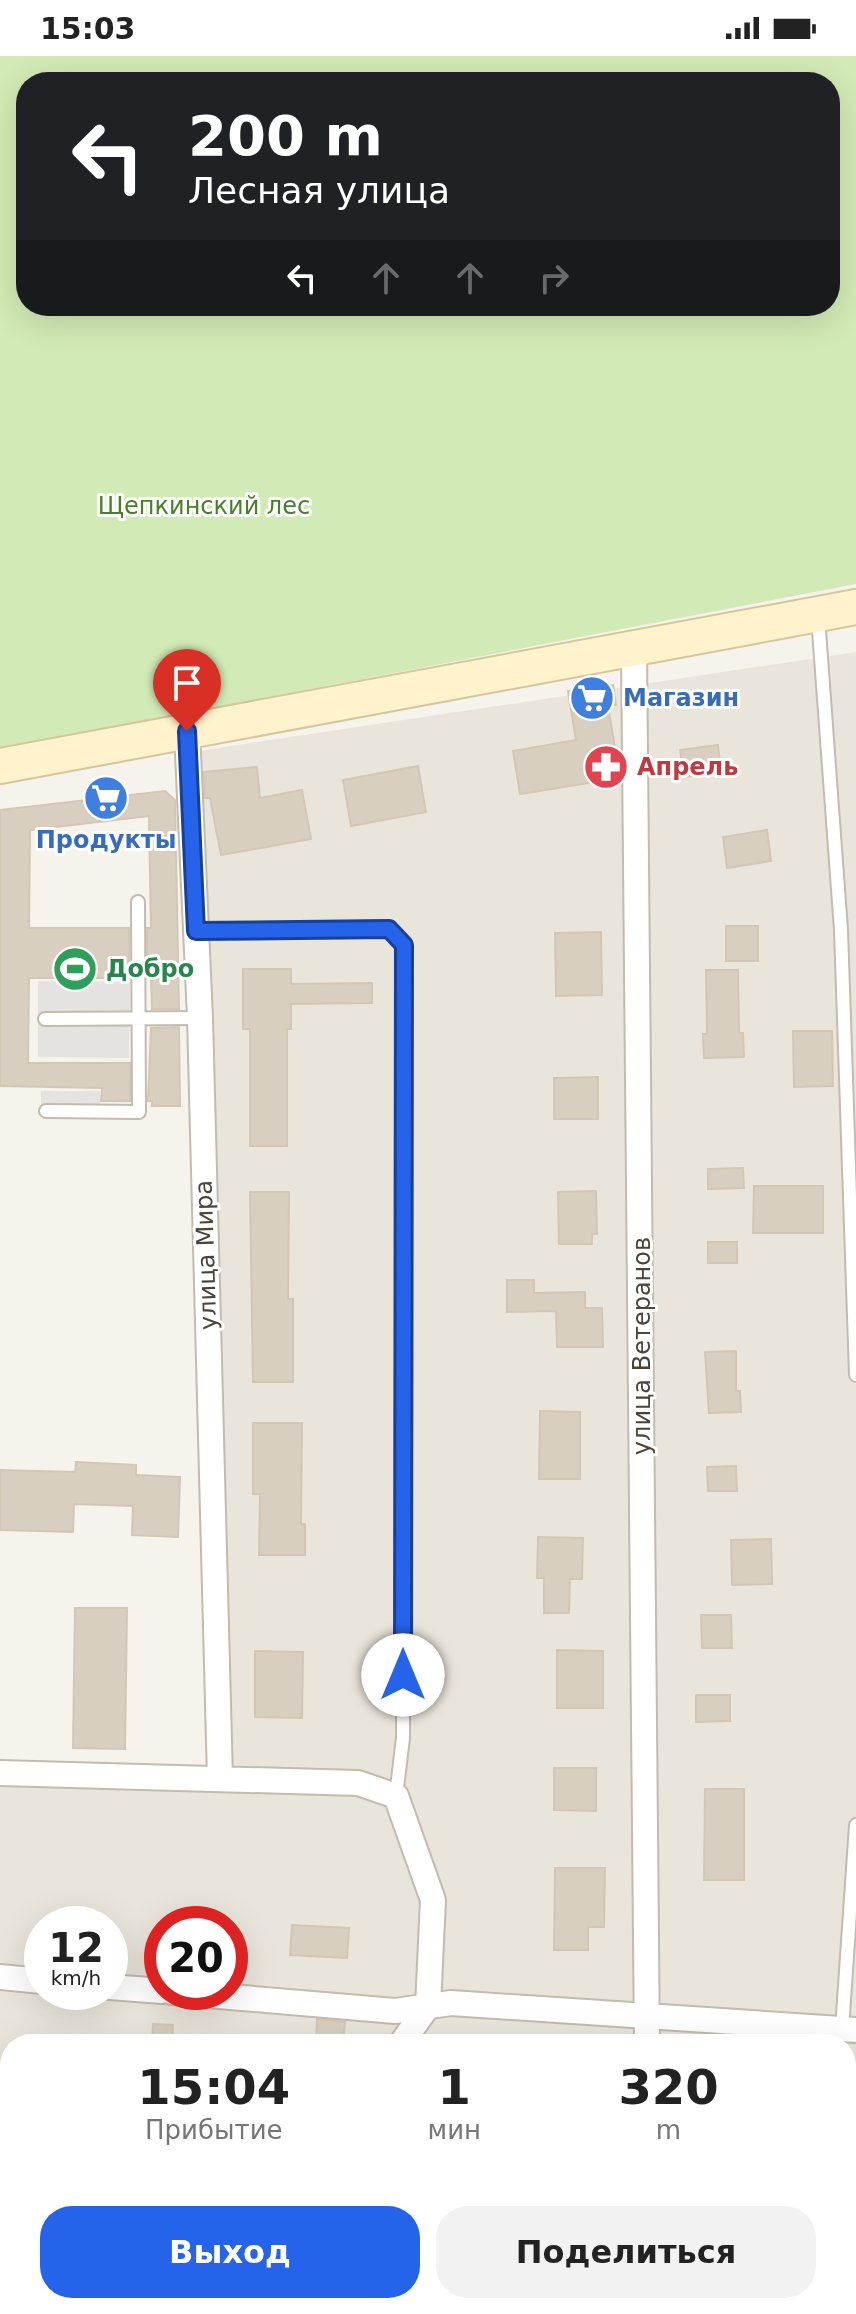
<!DOCTYPE html>
<html lang="ru">
<head>
<meta charset="utf-8">
<style>
  :root { --surface:#fff; --page:#f2f2f2; --text:#222; --muted:#767676; --accent:#2563eb }
  body { margin:0; font-family:"DejaVu Sans",sans-serif; background:var(--page); color:var(--text); height:100vh; display:flex; flex-direction:column; font-size:30px; white-space:nowrap }
  * { box-sizing:border-box; margin:0 }
  p { font-size:26px; color:var(--muted) }
  .icon { flex:none; width:44px; height:44px; fill:none; stroke:currentColor; stroke-width:2; stroke-linecap:round; stroke-linejoin:round }
  .map { position:relative; flex:1; overflow:hidden }
  .details { position:absolute; left:0px; top:1978px; width:856px; height:280px; display:flex; flex-direction:column; background:var(--surface); border-radius:32px 32px 0 0; box-shadow:0 8px 32px #0002 }
  .details>* { flex:none }
  .guide { position:absolute; left:16px; top:16px; width:824px; height:244px; border-radius:32px; box-shadow:0 8px 32px #0002; background:#202124; color:#fff; overflow:hidden }
  .speed { position:absolute; left:24px; top:1850px; display:flex; gap:16px; font-size:40px; font-weight:700; text-align:center }
  .speed>* { display:grid; place-content:center; width:104px; height:104px; border-radius:50%; background:var(--surface); box-shadow:0 8px 32px #0002; line-height:1 }
  .speed small { font-size:20px; font-weight:400 }
  .speed .limit { border:12px solid #d22; background:#fff; color:#111 }
  .pin { position:absolute; display:grid; place-items:center; width:68px; height:68px; color:#fff; margin:-82px -34px; border-radius:50% 50% 50% 0; rotate:-45deg; box-shadow:0 0 8px #0007 }
  .pin .icon { rotate:45deg }
  .me { position:absolute; width:88px; margin:-44px; rotate:0deg; stroke-linejoin:round; filter:drop-shadow(0 0 6px #0008) }
  .turn { display:flex; align-items:center; gap:28px; height:168px; padding:0 40px; font-size:36px }
  .turn .icon { width:104px; height:104px; stroke-width:2.5 }
  .turn b { display:block; font-size:56px; line-height:68px }
  .lanes { display:flex; align-items:center; height:76px; padding:0 40px; background:#0003; justify-content:center; gap:40px; direction:ltr }
  .lanes .off { opacity:.35 }
  .eta { display:flex; justify-content:space-evenly; align-items:center; height:136px; text-align:center }
  .eta b { font-size:48px; font-weight:700; line-height:56px }
  .button { display:flex; gap:16px; margin-top:auto; padding:16px 40px }
  .button a { flex:1; height:92px; border-radius:32px; background:var(--accent); color:#fff; font-size:32px; font-weight:700; line-height:92px; text-align:center }
  .button a+a { background:var(--page); color:var(--text) }
  .status { display:flex; justify-content:space-between; align-items:center; height:56px; padding:0 40px; background:var(--surface); direction:ltr }
  .status svg { height:22px; fill:currentColor }
  .map>svg:first-child { display:block }
  .residential { fill:#eae5da; fill-rule:evenodd }
  .green { fill:#d2eab5; fill-rule:evenodd }
  .parking { fill:#e5e3e0 }
  .building { fill:#d8cfc1; stroke:#d3c7b4; stroke-width:2 }
  .lines { fill:none; stroke-linecap:round; stroke-linejoin:round }
  .lane-casing { stroke:#c2bbae; stroke-width:16 }
  .street-casing { stroke:#c2bbae; stroke-width:28 }
  .secondary-casing { stroke:#d6c79b; stroke-width:38 }
  .lane { stroke:#fff; stroke-width:12 }
  .street { stroke:#fff; stroke-width:24 }
  .secondary { stroke:#fff3cd; stroke-width:34 }
  .route-casing { stroke:#184099; stroke-width:20 }
  .route { stroke:#2563eb; stroke-width:14 }
  .labels { text-anchor:middle; dominant-baseline:central; stroke-width:6; stroke-linejoin:round; paint-order:stroke }
  .park-label { font-size:24px; fill:#4a7f2a; stroke:#fff }
  .shop-label { font-size:24px; font-weight:bold; fill:#366cbe; stroke:#fff; text-anchor:start }
  .health-label { font-size:24px; font-weight:bold; fill:#be3a42; stroke:#fff; text-anchor:start }
  .leisure-label { font-size:24px; font-weight:bold; fill:#27864d; stroke:#fff; text-anchor:start }
  .street-label { font-size:24px; fill:#4b4439; stroke:#fff }
</style>
</head>
<body>
<div class="status"><b>15:03</b><svg viewBox="0 0 49 12"><path d="M0 12V9h3v3zM5 12V6h3v6zM10 12V3h3v9zM15 12V0h3v12zM26 1h20v11H26zM47 4h2v5h-2z"/></svg></div>
<div class="map">
<svg width="856" height="2258" viewBox="0 0 856 2258">
  <rect width="100%" height="100%" fill="#f6f3ec"/>
  <path class="residential" d="M856 596V2258H0V1708L207 1714 185 697ZM42 1868H110V1936H42ZM162 1868H230V1936H162ZM10 1988H846V2248H10Z"/>
  <path class="green" d="M0 0H856V528L0 693ZM26 26H830V250H26Z"/>
  <path class="parking" d="M38 925 130 926 129 1002 38 1001Z
    M41 1035H100V1051L41 1050Z"/>
  <path class="building" d="M613 629 616 649 608 650 620 722 520 738 513 695 576 684 568 635Z
    M718 689 721 717 684 721 680 694Z
    M418 710 426 756 351 770 343 724Z
    M257 711 260 742 302 734 311 783 221 799 210 742H205L204 716Z
    M165 735 175 744 179 953H152L151 922H147V872H151L149 760 30 774 29 872H129V922H29L28 1007H130V1045H101L102 1032 0 1030V754Z
    M767 774 771 805 727 812 723 781Z
    M726 870H758V905H726Z
    M601 876 602 939 556 940 555 877Z
    M243 913H291V928L372 927V947L291 948V973H287V1090H250V973H243Z
    M706 914H738L739 977H743L744 1001 704 1002 703 978H707Z
    M179 971 180 1050H152V1045H148L151 972Z
    M793 975H832L833 1030 794 1031Z
    M598 1021V1063H554V1022Z
    M743 1112 744 1132 708 1133V1113Z
    M754 1130H823V1177H753Z
    M596 1135 597 1178H592V1188H559L558 1136Z
    M250 1136H289L288 1243H293V1326H253Z
    M708 1186H737V1207H708Z
    M507 1224H534V1237L585 1236V1252H602L603 1291H557L556 1255 507 1256Z
    M736 1295V1335H740L741 1356 709 1357 705 1296Z
    M540 1355 580 1356V1423H539Z
    M253 1367H302L301 1468H305V1499H259L260 1438H253Z
    M76 1406 136 1409V1419L180 1421 178 1481 132 1479 133 1450 74 1448 73 1476 0 1474V1414L75 1416Z
    M736 1410 737 1435H708L707 1411Z
    M538 1481 583 1482 582 1523H570L569 1557H544V1522H537Z
    M771 1483 772 1528 732 1529 731 1484Z
    M75 1552H127L125 1693 73 1692Z
    M701 1559H731L732 1592H702Z
    M557 1594 603 1595V1652H557Z
    M255 1595 303 1596 302 1662 255 1661Z
    M696 1639H730V1665L696 1666Z
    M554 1712H596V1755L554 1754Z
    M705 1733H744V1824H704Z
    M555 1812H605L604 1871H588V1894H554Z
    M292 1869 349 1872 347 1902 290 1899Z
    M317 1963 345 1966 343 1988H316Z
    M153 1968 173 1969 172 1988H152Z"/>
  <g class="lines">
    <g class="lane-casing">
      <path id="lane" d="M818 561 841 874 856 1319
        M196 875 389 873 404 889 403 1682 396 1740
        M45 963 200 962
        M46 1055 139 1056 138 846
        M842 1973 856 1769"/>
    </g>
    <g class="street-casing">
      <path id="street" d="M634 592 647 1988
        M187 675 200 962 220 1723
        M0 1717 358 1727 396 1740 433 1844 428 1950 401 1988
        M0 1921 42 1925
        M110 1931 162 1935
        M172 1936 395 1955 451 1947 856 1974
        M402 2248V2258
        M641 2258 642 2248"/>
    </g>
    <g class="secondary-casing">
      <path id="secondary" d="M0 710 856 551"/>
    </g>
    <use href="#lane" class="lane"/>
    <use href="#street" class="street"/>
    <use href="#secondary" class="secondary"/>
  </g>
  <g class="lines">
    <g class="route-casing">
      <path id="route" d="M187 675 196 875 389 873 404 889 403 1619"/>
    </g>
    <use href="#route" class="route"/>
  </g>
  <defs>
    <g id="supermarket-disc" transform="scale(2.3)"><circle r="9.5" fill="#3f7fe0" stroke="#fff"/><path d="M-6-5.5h2.5l.6 2H6L4.5 2H-2.5L-4.4-4H-6ZM-1.5 3.2a1.3 1.3 0 1 0 .1 0ZM3 3.2a1.3 1.3 0 1 0 .1 0Z" fill="#fff"/></g>
    <g id="pharmacy-disc" transform="scale(2.3)"><circle r="9.5" fill="#e0444e" stroke="#fff"/><path d="M-2-6h4v4h4v4h-4v4h-4v-4h-4v-4h4Z" fill="#fff"/></g>
    <g id="stadium-disc" transform="scale(2.3)"><circle r="9.5" fill="#2e9e5b" stroke="#fff"/><path d="M0-5a6.5 5 0 1 0 0 10a6.5 5 0 1 0 0-10ZM-3.5-1.8h7v3.6h-7Z" fill="#fff"/></g>
  </defs>
  <g fill-rule="evenodd">
    <use href="#supermarket-disc" x="592" y="642"/>
    <use href="#pharmacy-disc" x="606" y="711"/>
    <use href="#supermarket-disc" x="106" y="742"/>
    <use href="#stadium-disc" x="75" y="913"/>
  </g>
  <g class="labels">
    <g class="park-label">
      <text x="204" y="450">Щепкинский лес</text>
    </g>
    <g class="shop-label">
      <text x="623" y="642">Магазин</text>
      <text x="106" y="784" text-anchor="middle">Продукты</text>
    </g>
    <g class="health-label">
      <text x="637" y="711">Апрель</text>
    </g>
    <g class="leisure-label">
      <text x="106" y="913">Добро</text>
    </g>
    <g class="street-label">
      <text transform="translate(206 1199) rotate(-92)">улица Мира</text>
      <text transform="translate(642 1290) rotate(-90)">улица Ветеранов</text>
    </g>
  </g>
</svg>
<div class="speed"><div>12<small>km/h</small></div><div class="limit">20</div></div>
<div class="pin" style="left:187px;top:675px;background:#d93025"><svg class="icon" aria-label="arrive" viewBox="0 0 24 24"><path d="M6 21V4h12l-3 4 3 4H6"/></svg></div>
<svg class="me" style="left:403px;top:1619px" viewBox="-20 -20 40 40"><circle r="19" fill="#fff"/><path d="M0-13L10 11 0 6-10 11z" fill="#2563eb"/></svg>
<div class="guide">
<div class="turn"><svg class="icon" aria-label="left" viewBox="0 0 24 24"><path d="M17 20v-9H6M10 6l-5 5 5 5"/></svg><div><b>200 m</b>Лесная улица</div></div>
<div class="lanes"><svg class="icon" aria-label="left" viewBox="0 0 24 24"><path d="M17 20v-9H6M10 6l-5 5 5 5"/></svg><svg class="icon off" aria-label="ahead" viewBox="0 0 24 24"><path d="M12 20V5M6 11l6-6 6 6"/></svg><svg class="icon off" aria-label="ahead" viewBox="0 0 24 24"><path d="M12 20V5M6 11l6-6 6 6"/></svg><svg class="icon off" aria-label="right" viewBox="0 0 24 24"><path d="M7 20v-9h11M14 6l5 5-5 5"/></svg></div>
</div>
<section class="details">
<div class="eta">
<div><b>15:04</b><p>Прибытие</p></div>
<div><b>1</b><p>мин</p></div>
<div><b>320</b><p>m</p></div>
</div>
<div class="button"><a>Выход</a><a>Поделиться</a></div>
</section>
</div>
</body>
</html>
